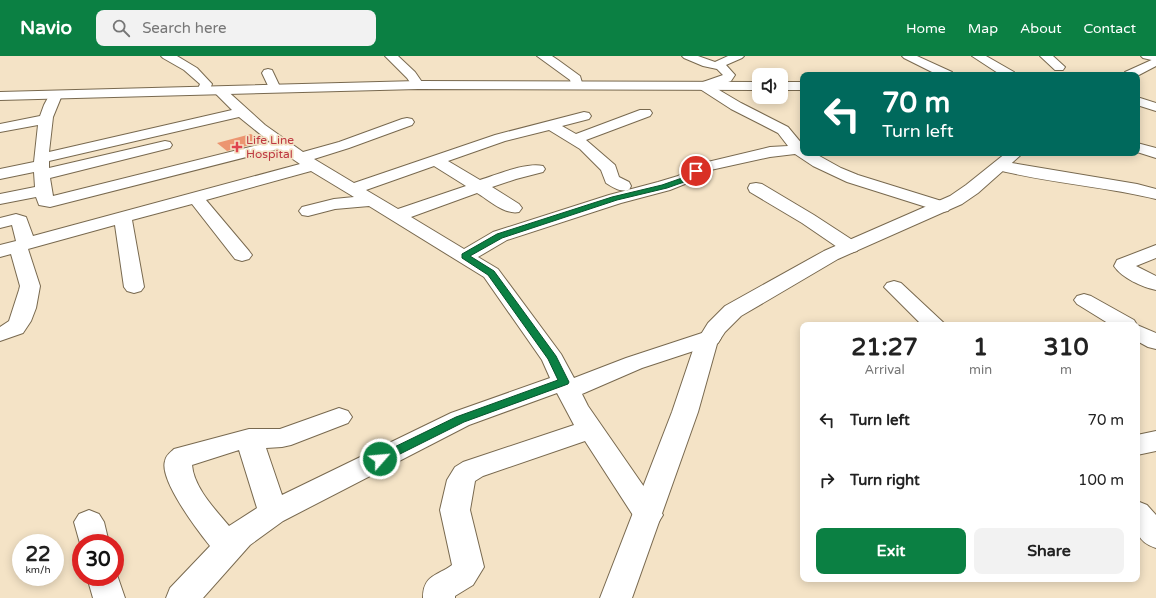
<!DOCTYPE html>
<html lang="en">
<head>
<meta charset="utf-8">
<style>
  :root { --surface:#fff; --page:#f2f2f2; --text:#222; --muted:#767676; --accent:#0b8043 }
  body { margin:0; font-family:"Varela Round",sans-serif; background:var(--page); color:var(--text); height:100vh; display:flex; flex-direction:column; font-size:15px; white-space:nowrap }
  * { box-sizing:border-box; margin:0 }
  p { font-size:13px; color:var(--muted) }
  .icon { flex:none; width:22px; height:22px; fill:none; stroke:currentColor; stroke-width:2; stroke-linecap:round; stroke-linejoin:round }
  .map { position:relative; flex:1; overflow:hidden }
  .panel { position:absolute; left:800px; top:266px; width:340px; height:260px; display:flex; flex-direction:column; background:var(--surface); border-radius:8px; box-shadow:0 2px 10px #0003 }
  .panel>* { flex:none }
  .hud { position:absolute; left:800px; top:16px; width:340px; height:84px; border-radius:8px; box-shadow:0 2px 10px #0003; background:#00695c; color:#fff; overflow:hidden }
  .controls { position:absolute; left:752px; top:12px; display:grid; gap:8px }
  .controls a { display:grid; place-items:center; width:36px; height:36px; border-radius:8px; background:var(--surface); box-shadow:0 2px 10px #0003; font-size:20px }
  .speed { position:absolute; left:12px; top:478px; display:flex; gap:8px; font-size:20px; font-weight:700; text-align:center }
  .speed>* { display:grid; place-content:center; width:52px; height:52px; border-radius:50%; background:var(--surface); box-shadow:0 2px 10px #0003; line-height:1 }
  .speed small { font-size:10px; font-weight:400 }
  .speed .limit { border:6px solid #d22; background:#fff; color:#111 }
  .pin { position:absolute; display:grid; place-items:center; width:34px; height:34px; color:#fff; margin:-17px; border:2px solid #fff; border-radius:50%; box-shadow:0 1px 4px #0007 }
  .me { position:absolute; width:44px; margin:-22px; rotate:63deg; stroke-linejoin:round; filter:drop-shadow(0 0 3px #0008) }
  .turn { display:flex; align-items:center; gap:14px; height:84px; padding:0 16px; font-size:18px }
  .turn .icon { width:52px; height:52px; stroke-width:2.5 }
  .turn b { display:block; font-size:28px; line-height:34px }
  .eta { display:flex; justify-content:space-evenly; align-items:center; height:68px; text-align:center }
  .eta b { font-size:24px; font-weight:700; line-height:28px }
  .action { display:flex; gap:8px; margin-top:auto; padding:8px 16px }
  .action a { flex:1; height:46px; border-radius:8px; background:var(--accent); color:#fff; font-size:16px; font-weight:700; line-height:46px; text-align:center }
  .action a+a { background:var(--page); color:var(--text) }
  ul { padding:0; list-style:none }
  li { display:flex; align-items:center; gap:12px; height:60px; padding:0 16px }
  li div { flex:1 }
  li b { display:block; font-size:15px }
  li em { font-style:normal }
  header { display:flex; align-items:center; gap:24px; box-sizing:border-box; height:56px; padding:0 20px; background:var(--accent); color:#fff }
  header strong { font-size:19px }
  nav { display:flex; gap:22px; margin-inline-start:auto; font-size:14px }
  .search { width:280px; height:36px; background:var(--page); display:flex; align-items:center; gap:10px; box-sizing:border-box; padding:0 14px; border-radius:8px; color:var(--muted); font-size:15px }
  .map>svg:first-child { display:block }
  .building { fill:#ec9570 }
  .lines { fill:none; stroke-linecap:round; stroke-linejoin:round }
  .minor-casing { stroke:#78694f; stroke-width:2 }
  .major-casing { stroke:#78694f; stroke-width:2 }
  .highway-casing { stroke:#78694f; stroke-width:2 }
  .minor { fill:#fff; fill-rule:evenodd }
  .major { fill:#fff; fill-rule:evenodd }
  .highway { fill:#fff; fill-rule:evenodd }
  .route { fill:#0b8043; stroke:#07532c }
  .health-dot { fill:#e0444e; stroke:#f4e3c6; stroke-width:1.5 }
  .labels { text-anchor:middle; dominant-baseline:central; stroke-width:3.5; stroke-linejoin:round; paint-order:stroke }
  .far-health-label { font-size:12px; fill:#be3a42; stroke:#f4e3c6; text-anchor:start }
</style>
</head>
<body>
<header>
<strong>Navio</strong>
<div class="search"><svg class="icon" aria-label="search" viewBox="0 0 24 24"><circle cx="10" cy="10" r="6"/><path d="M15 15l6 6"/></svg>Search here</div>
<nav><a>Home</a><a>Map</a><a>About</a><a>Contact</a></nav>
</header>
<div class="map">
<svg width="1156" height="542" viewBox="0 0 1156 542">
  <rect width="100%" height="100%" fill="#f4e3c6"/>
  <path class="building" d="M251 78 262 86 227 95 217 87Z"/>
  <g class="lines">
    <g class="minor-casing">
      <path id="minor" d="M161 0H177L197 12 212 28 208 38H198L197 35 200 28 184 14 163 2Z
        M385 0H398L415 16 424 29 422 32H414L407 22Z
        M537 0H552L558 4 580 20 583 30 581 33H573L570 24Z
        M682 0H698L715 6 728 0H744L742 2 726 9 735 19 731 25 714 31 741 47 788 71 803 89V97H814L841 112 858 119 948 147 951 151 948 155 942 156 847 126 813 110 795 98 770 101 706 115 690 126 670 134 621 147 507 184 478 201 498 213 561 298 574 322 626 302 702 277 710 275 718 277 721 282 718 287 642 312 582 338 588 350 658 451 663 459 658 467 648 471 638 467 585 385 483 420 475 425 470 454 484 511 473 529 455 540V542H423C423 519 437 520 452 509L440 454 447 424 455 411 463 406 574 369 557 337 469 369 283 465 250 489 203 542H166L170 532 210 490C198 475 159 424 165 405 166 399 171 396 174 393L249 373H280L339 352 348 355 352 361 348 367 291 389 282 391 266 392 282 439 451 357 550 322 542 304 484 221 369 150 335 153 308 160 302 159 299 155 302 151 334 143 354 141 311 115 206 144 249 195 252 199 249 203 242 205 235 203 192 148 132 164 144 231 141 235 134 237 127 235 124 231 115 169 28 193 40 230 36 252 31 265 23 277 0 285V271L9 265 19 234 20 230 11 198 0 201V189L16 185 12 169 0 172V162L16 158 26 161 33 180 300 108 278 93 50 151 39 149 36 141 0 148V138L35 131 34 116 0 123V113L34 106 38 69 0 76V68L40 60 44 49 51 36H61L62 39 53 61 49 96 232 54 212 34 213 31H223L265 69 303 96 339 86 402 63 407 62 412 63 414 66 412 69 349 92 314 103 354 127 495 79 584 56 589 57 591 60 589 63 562 70 576 78 640 54H650L652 57 650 60 586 84 615 109 619 121 629 126 631 130 629 134C620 136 614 132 606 127L601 114 580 93 549 74 505 85 448 105 480 124C496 119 526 106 543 110L545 113 543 116 516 123 492 131 519 148 522 152 519 156C504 159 489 144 477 137L411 161 464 193 493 176 609 139 658 126 678 120 695 109 770 91 788 90 778 77 731 53 700 33 698 30 700 27 723 19 717 13 703 10 684 2ZM239 61 270 86 53 140 50 122 170 92 172 89 170 86 165 85 49 112V105ZM434 110 466 130 398 153 366 134ZM239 394 257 452 229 470C215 453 194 432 192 409Z
        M902 0H917L952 16 954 19H938L904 2Z
        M972 0H986L1014 16 1016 19H1001Z
        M1040 0H1053L1065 11 1063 14H1055Z
        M1141 0H1156V5L1143 2Z
        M268 13 272 14 281 33 279 36H271L262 17 264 14Z
        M1137 41 1156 47V55L1137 49Z
        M1137 87 1156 92V102L1137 96Z
        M1000 105 1137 128 1156 133V143C1103 130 1048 127 994 113L992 110 994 107Z
        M756 127 762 128 814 159 857 187 859 191 857 195 850 197 843 195 802 167 750 136 748 132 750 128Z
        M1156 189V202L1136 210 1156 220V234C1142 231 1122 222 1114 210L1117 204Z
        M894 225 901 227 946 269H922L884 231 887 227Z
        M1084 238 1091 240 1134 264 1137 269H1111L1077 248 1074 244 1077 240Z
        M1137 269 1156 277V293L1148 291 1137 285Z
        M1156 375V395L1137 399V379Z
        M1137 445 1147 449 1156 459V492C1131 484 1137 467 1137 445Z
        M89 454 99 458 104 466 109 487H81V491L74 466 79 458Z
        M115 513 125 542H93L87 521H115Z"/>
    </g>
    <g class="major-casing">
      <path id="major" d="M1006 97H1023L978 137 962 148 838 203 741 260 725 276 717 288 698 356 632 542H600L672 356 695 288 708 267 725 250 824 195 950 140 966 129Z"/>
    </g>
    <g class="highway-casing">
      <path id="highway" d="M1156 2V10L1137 20 1123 19 1125 16Z
        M418 25 759 26V34L418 33 0 44V36Z
        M781 26H803V34H781Z"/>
    </g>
    <use href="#minor" class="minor"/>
    <use href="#major" class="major"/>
    <use href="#highway" class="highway"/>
  </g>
  <path class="route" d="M693 113 699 115 687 125 667 132 617 144 502 182 470 200 494 215 556 300 569 326 568 328 464 366 384 406 380 407 376 406 374 403 376 400 456 361 558 324 548 303 488 219 462 202V198L497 178 612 141 662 129 682 122Z"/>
  <path class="health-dot" d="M235 85h4v4h4v4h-4v4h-4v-4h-4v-4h4z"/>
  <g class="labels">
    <g class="far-health-label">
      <text x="246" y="84">Life Line<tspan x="246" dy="14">Hospital</tspan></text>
    </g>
  </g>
</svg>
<div class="controls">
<a><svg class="icon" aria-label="sound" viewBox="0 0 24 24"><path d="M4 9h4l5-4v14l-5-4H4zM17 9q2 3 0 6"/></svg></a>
</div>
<div class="speed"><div>22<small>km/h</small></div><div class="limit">30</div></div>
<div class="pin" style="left:696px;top:115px;background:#d93025"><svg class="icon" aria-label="arrive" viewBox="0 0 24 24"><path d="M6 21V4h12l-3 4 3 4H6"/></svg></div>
<svg class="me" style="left:380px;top:403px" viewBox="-20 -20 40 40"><circle r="17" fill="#0b8043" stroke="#fff" stroke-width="3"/><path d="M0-11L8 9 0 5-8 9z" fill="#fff"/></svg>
<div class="hud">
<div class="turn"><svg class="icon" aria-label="left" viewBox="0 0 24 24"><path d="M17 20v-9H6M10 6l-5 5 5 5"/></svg><div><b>70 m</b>Turn left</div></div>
</div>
<section class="panel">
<div class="eta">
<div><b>21:27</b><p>Arrival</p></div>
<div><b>1</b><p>min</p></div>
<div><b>310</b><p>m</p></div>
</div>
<ul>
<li><svg class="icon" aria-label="left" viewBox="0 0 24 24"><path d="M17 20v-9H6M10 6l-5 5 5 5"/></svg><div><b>Turn left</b></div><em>70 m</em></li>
<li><svg class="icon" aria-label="right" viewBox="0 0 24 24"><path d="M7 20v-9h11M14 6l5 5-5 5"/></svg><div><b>Turn right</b></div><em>100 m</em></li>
</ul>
<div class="action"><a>Exit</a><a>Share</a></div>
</section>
</div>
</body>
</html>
